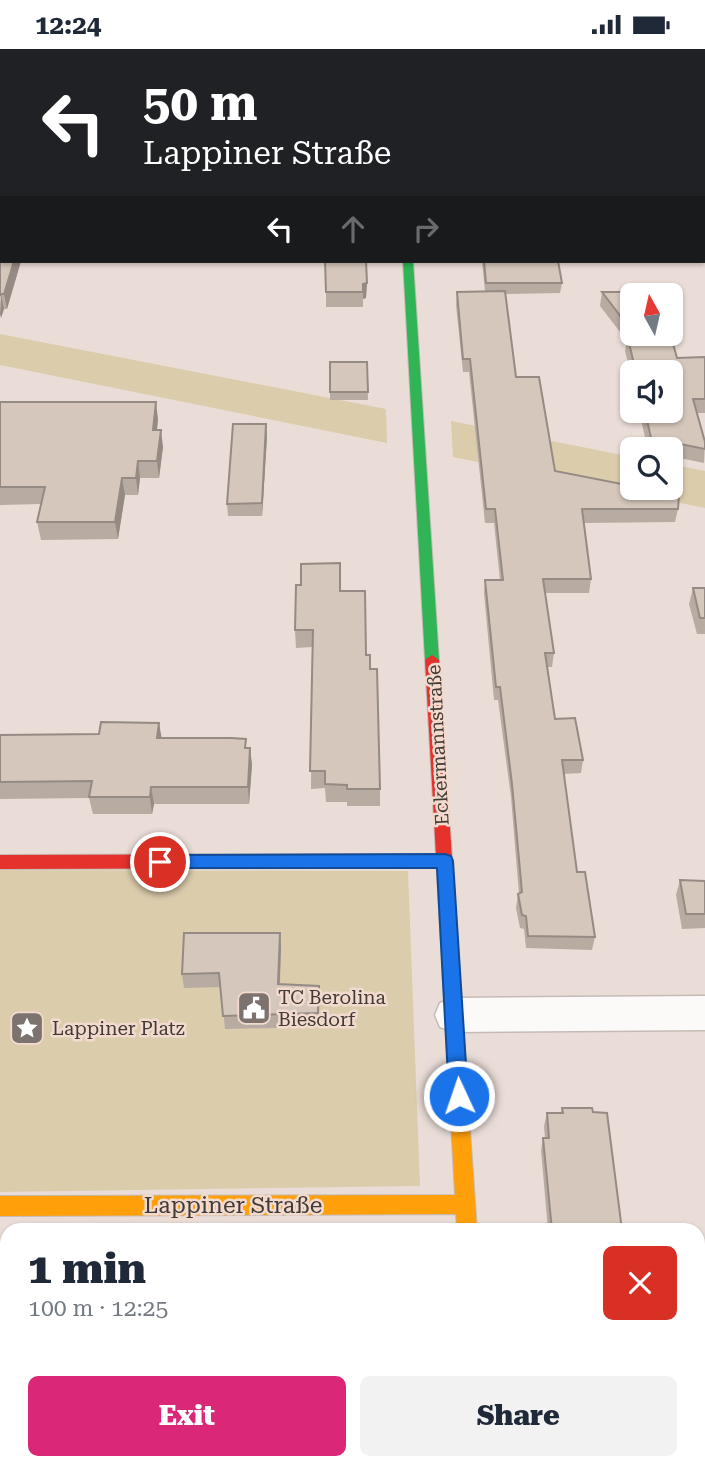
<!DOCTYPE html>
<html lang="en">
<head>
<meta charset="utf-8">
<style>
  :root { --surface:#fff; --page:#f2f2f3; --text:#1f2937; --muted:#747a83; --accent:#db2777 }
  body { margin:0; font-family:"Roboto Serif",serif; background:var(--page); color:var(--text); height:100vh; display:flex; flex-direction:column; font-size:26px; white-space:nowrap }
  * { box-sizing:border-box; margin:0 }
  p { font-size:23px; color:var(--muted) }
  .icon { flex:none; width:38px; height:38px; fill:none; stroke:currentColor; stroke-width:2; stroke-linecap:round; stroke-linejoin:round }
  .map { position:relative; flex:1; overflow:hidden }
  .details { position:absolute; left:0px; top:1174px; width:705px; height:247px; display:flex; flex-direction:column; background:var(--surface); border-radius:21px 21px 0 0; box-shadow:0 2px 5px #0004 }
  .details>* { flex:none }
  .hud { position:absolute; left:0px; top:0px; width:705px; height:214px; box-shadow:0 2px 5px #0004; background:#202124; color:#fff; overflow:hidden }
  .needle { width:46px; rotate:352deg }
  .controls { position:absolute; left:620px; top:234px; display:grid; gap:14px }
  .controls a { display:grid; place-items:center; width:63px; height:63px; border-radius:10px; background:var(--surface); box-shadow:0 2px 5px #0004; font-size:35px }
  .pin { position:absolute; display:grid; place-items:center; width:60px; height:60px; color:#fff; margin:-30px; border:4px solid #fff; border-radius:50%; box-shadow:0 2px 7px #0007 }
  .me { position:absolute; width:77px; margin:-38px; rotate:357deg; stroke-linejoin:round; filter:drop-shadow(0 0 5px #0008) }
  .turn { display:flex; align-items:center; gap:24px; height:147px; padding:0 28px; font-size:32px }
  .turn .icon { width:91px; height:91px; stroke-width:2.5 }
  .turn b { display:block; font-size:49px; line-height:60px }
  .lanes { display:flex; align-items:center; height:66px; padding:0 28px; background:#0003; justify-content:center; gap:35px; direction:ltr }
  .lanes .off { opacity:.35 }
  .round { display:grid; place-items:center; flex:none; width:74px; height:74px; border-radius:10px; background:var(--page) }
  .overview { display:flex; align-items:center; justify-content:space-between; height:119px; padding:0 28px }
  h1 { font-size:42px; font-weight:800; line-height:52px }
  .cta { display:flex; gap:14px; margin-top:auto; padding:14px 28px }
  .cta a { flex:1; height:80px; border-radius:10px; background:var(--accent); color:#fff; font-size:28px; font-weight:800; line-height:80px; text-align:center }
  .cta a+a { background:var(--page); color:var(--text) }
  .status { display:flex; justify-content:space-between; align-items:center; height:49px; padding:0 35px; background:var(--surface); direction:ltr }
  .status svg { height:19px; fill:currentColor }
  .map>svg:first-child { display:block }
  .green { fill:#dbccac }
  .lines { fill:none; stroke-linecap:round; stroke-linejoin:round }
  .street-casing { stroke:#c5bbb6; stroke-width:3 }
  .fast-casing { stroke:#c5bbb6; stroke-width:2 }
  .slow-casing { stroke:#c5bbb6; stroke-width:2 }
  .jam-casing { stroke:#c5bbb6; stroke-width:2 }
  .street { fill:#fcfaf9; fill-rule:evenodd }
  .fast { fill:#30b455; fill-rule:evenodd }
  .slow { fill:#ff9f0a; fill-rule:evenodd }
  .jam { fill:#e5322d; fill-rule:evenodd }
  .wall { fill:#b7aba2 }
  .shaded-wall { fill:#958b84 }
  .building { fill:#d5c7bc; stroke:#958b84; stroke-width:2 }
  .route { fill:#1a73e8; stroke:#114b97; stroke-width:2 }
  .labels { text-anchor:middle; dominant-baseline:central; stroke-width:5; stroke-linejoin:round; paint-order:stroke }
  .street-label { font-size:19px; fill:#433a35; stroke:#f2dacf }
  .poi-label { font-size:19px; fill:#433a35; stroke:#f2dacf; text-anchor:start }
  .near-street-label { font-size:23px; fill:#433a35; stroke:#f2dacf }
</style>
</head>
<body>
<div class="status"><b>12:24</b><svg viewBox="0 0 49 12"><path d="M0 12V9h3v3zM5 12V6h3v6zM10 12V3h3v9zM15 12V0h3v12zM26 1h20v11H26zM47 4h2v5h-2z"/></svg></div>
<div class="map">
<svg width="705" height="1420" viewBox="0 0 705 1420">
  <rect width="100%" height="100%" fill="#eaddd7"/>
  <path class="green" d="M0 285 386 360 387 394 0 316Z
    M451 372 632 408V439H670V415L705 422V459L453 408Z
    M0 821 408 822 420 1137 0 1143Z"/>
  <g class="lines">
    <g class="street-casing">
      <path id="street" d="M3 0H21L2 2Z
        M386 0H404V2H386Z
        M2 21V37L0 38V22Z
        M705 148V162H704V149Z
        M0 150H2V164H0Z
        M705 947V981L454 983 440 978 435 966 440 954 454 949Z
        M457 1414H505V1420H457Z"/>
    </g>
    <g class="fast-casing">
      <path id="fast" d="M403 212H413L439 611 432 616 425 611Z
        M309 805H445L451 807 453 812 451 817 445 819H309L303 817 301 812 303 807Z"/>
    </g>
    <g class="slow-casing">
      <path id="slow" d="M458 1030 465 1032 467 1038 477 1181H457L456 1165 0 1167V1147L455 1146 449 1038 451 1032Z"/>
    </g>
    <g class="jam-casing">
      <path id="jam" d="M432 606 439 611 467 1038 465 1044 458 1046 451 1044 449 1038 425 611Z
        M309 805 315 807 317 812 315 817 309 819 0 820V806Z"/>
    </g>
    <use href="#street" class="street"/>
    <use href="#fast" class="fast"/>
    <use href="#slow" class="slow"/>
    <use href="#jam" class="jam"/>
  </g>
  <path class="wall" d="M636 0H705V13H704V2H637Z
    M0 163 2 212H21L7 260H4L1 269Z
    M482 212H558L562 234 560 244 505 245 516 328 555 422 678 460 675 473 584 474 591 530 589 544H545L554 604 552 618H547L555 670 583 711 581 724 563 725 577 823 595 888 592 901 526 899 524 880 520 879 516 859 518 845H519L511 748 498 651H494L484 544 485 531H500L494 474H485L469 323H463L456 256 457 243 485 242Z
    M367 234 366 249 363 250V258H326V243Z
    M602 243 632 247V285H670L677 309 705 308V364H697L705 393 704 414 670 407V401H648L639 362H670V324H632V329L625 302 627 292 600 257Z
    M330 313H367L368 351H330Z
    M0 353 158 370 157 381 163 398 159 429H140L138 446H125L118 490 41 491 37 473 41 455 0 456Z
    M266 375 267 388 262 467H228L227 455Z
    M693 539H705V585H697L689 555Z
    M340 542 366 606 370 620 380 740V757H347V753H326L325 739 311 740 312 598 296 599 295 581Z
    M159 674 161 689 250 699 252 716 249 755H154L152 765H93L89 749 0 750V686L99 685Z
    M680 831 705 832V879L682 880 676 846Z
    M281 898 280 935 319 937 318 978 225 980 221 938 184 939 182 925Z
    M562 1059 622 1181H548L541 1101 543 1089H545L544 1077 547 1064H561Z
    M0 1231H7V1302H0Z
    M698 1283H705V1400H698Z
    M272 1414H297V1419H272Z
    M623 1414H669L670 1420H623Z"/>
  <path class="shaded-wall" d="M14 212H21L7 260 4 245Z
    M367 234 366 249 363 250V235Z
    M1 245 4 260 1 269 0 265Z
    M156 353 158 370 155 398 153 381Z
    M266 375 267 388 262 467V454Z
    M161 381 163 398 159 429 157 412Z
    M138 412 140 429 138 446 136 429Z
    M122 429 125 446 118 490 115 473Z
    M159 674 162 691 157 689Z
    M250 699 252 716 249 755 248 738Z
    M151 738 154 755 152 765 150 748Z
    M280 884 281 898 279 949 278 935Z"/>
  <path class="building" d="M44 0H143V2H43Z
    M143 0H219V2H143Z
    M280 0H362V2H280Z
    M432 0H521L522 2H432Z
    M641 0H705V2H642Z
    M0 163H2V212H14L4 245H1L0 247Z
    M325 212H366L367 234 363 235V243H326Z
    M484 212H558L562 234H486Z
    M505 242 516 328H539L555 422 632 437V439H643L679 446 678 460H582L591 530H543L554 604H545L555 670 575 669 583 711H562L577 823H585L595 888 528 887 526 867 522 866 518 845 522 843 512 735 500 638H496L485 531H503L495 460H486L470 310H463L457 243Z
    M602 243H645L646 247H632V282Z
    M670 284 677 309 705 308V350H693L705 393V400L651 389 645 362H670V324H636L628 289H638L635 285H670Z
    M330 313H367L368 343H330Z
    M0 353H156L153 381H161L157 412H138L136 429H122L115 473H37L45 438H0Z
    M233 375H266L262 454 227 455Z
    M340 514V542H365L366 606H370V620H377L380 740H347V736L325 735V722H310L313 581H295L296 536H301V515Z
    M693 539H705V569H700Z
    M101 673 159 674 157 689H231L246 690 245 699H250L248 738H151L150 748H89L92 732 0 733V686L99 685Z
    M680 831 705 832V865H686Z
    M184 884H280L278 935 319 937 318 964 223 967 219 924 182 925Z
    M562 1059H592L593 1063 607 1064 622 1181H552L543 1089H549L547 1064H563Z
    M0 1231H7V1290L0 1291Z
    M698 1283H705V1395H698Z
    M626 1414H669L670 1420H627Z"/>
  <path class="route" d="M445 805 451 807 453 812 468 1047 465 1053 459 1056 452 1053 449 1047 437 819H160L154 817 151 813 154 808 160 806Z"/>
  <defs>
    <g id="civic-square" transform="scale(1.75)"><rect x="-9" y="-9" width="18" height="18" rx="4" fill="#7d736e" stroke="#f2dacf"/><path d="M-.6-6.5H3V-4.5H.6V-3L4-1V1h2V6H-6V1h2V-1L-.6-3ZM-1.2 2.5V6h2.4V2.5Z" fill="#fff"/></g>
    <g id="sight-square" transform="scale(1.75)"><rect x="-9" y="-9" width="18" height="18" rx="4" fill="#7d736e" stroke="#f2dacf"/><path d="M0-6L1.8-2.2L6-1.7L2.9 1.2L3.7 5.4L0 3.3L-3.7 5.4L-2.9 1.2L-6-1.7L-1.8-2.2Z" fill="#fff"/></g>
  </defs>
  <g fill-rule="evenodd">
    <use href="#civic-square" x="254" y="959"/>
    <use href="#sight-square" x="27" y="979"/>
  </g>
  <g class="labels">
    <g class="street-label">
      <text transform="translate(438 696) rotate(-93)">Eckermannstraße</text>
    </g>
    <g class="poi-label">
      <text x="278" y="948">TC Berolina<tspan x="278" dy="22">Biesdorf</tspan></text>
      <text x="52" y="979">Lappiner Platz</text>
    </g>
    <g class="near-street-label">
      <text x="233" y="1156">Lappiner Straße</text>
    </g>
  </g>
</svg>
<div class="controls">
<a><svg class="needle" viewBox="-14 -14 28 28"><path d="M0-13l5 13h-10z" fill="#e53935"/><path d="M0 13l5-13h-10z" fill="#747a83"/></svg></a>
<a><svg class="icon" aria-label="sound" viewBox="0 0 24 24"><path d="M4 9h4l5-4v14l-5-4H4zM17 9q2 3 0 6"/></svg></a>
<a><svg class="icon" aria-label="search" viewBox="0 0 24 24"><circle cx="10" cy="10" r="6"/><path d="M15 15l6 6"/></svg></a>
</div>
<div class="pin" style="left:160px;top:813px;background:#d93025"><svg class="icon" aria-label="arrive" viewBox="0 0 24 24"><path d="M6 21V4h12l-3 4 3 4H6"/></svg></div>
<svg class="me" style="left:459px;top:1047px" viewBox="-20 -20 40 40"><circle r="17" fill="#1a73e8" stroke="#fff" stroke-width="3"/><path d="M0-11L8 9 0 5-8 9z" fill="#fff"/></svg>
<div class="hud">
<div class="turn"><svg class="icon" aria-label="left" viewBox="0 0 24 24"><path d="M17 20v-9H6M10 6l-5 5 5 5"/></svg><div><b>50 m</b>Lappiner Straße</div></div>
<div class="lanes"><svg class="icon" aria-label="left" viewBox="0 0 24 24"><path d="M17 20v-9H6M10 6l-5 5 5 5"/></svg><svg class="icon off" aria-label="ahead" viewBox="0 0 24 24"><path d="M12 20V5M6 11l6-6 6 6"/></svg><svg class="icon off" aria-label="right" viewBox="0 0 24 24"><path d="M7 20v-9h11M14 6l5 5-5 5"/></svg></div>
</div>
<section class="details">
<div class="overview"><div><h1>1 min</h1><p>100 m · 12:25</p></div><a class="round" style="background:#d93025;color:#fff"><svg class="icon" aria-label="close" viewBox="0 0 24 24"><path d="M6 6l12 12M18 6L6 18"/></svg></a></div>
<div class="cta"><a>Exit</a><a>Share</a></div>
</section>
</div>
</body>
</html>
